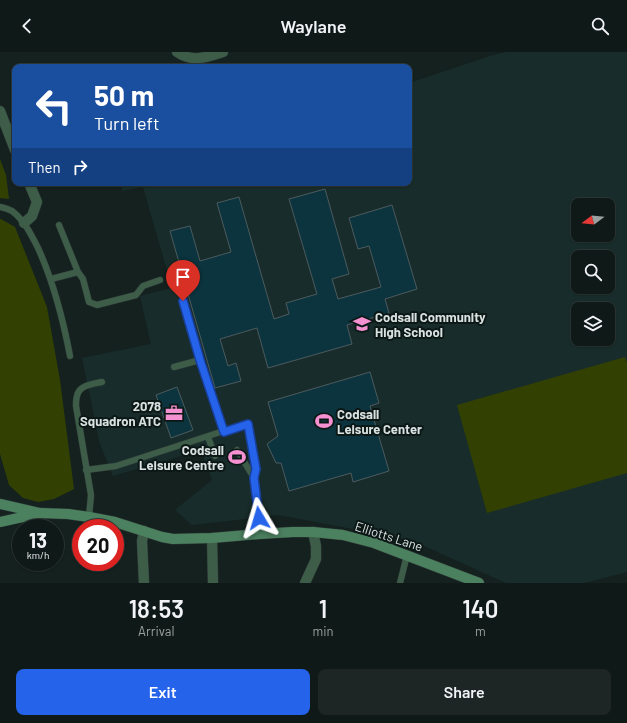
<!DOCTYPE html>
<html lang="en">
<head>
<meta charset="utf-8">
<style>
  :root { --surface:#0f1917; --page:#1d2624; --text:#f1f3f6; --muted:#9ba0a1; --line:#2f3836; --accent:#2563eb }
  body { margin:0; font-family:Barlow,sans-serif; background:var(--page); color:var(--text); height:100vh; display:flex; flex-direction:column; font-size:15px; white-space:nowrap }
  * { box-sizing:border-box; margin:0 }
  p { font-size:13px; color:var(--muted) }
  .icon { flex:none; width:22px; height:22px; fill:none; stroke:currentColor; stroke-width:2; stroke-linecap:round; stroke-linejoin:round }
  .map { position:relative; height:531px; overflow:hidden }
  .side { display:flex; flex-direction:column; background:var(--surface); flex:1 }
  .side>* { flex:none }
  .banner { position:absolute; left:12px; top:12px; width:400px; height:122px; border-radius:8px; box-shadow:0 1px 3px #0004,0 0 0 1px var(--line); background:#1a4fa0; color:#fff; overflow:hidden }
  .needle { width:26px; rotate:254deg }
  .fabs { position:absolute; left:571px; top:146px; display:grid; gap:8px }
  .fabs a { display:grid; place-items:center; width:44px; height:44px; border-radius:8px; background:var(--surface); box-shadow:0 1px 3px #0004,0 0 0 1px var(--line); font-size:20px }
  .speed { position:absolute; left:12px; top:467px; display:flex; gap:8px; font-size:20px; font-weight:700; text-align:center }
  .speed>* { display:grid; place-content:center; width:52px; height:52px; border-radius:50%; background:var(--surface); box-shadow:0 1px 3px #0004,0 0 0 1px var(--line); line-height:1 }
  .speed small { font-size:10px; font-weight:400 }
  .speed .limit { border:6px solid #d22; background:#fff; color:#111 }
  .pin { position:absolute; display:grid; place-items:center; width:34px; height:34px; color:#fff; margin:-41px -17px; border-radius:50% 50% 50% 0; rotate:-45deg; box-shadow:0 0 4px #0007 }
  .pin .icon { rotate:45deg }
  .me { position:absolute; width:44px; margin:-22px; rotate:353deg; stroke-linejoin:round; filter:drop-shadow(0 0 3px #0008) }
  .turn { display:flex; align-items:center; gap:14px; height:84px; padding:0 16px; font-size:18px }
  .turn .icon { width:52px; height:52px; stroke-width:2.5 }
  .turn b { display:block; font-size:28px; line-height:34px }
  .then { display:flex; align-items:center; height:38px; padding:0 16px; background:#0003; gap:8px; font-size:15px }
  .eta { display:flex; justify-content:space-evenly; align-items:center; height:68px; text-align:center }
  .eta b { font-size:24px; font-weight:600; line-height:28px }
  .action { display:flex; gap:8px; margin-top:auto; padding:8px 16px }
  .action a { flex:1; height:46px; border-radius:8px; background:var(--accent); color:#fff; font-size:16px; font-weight:600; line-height:46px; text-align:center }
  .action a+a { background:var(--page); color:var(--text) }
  header { display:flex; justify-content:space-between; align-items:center; height:52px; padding:0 16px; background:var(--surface); font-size:18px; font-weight:600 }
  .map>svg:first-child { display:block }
  .built { fill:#182d2b; fill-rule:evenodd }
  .green { fill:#324102 }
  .building { fill:#0c343e; stroke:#4d5a5e }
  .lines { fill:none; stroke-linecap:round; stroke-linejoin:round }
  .lane-casing { stroke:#303c3a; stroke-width:7 }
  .street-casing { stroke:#303c3a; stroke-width:11 }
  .secondary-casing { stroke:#303c3a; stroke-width:11 }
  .lane { stroke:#3d5d48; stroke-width:6 }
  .street { stroke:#3d5d48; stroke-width:10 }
  .secondary { stroke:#4b815f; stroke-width:10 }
  .route-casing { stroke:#184099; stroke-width:10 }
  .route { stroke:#2563eb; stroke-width:7 }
  .labels { text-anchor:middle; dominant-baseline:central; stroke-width:4; stroke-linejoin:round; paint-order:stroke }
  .poi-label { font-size:13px; font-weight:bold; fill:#dae2e1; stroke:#0b1816; text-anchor:start }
  .street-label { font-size:13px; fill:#dae2e1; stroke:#0b1816 }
</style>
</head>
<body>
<header><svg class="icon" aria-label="back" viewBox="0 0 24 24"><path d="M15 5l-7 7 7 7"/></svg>Waylane<svg class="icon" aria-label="search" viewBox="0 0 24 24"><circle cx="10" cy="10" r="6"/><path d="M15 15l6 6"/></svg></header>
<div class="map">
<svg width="627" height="531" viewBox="0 0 627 531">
  <rect width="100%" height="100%" fill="#14211f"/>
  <path class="built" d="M506 0H627V520L584 531H506L411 488 279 463 192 473 175 458 212 428 201 398 113 424 100 392 82 306 151 292 140 244 172 236 143 135 122 139V131H409V31L490 4ZM578 153H608V183H578ZM578 205H608V235H578ZM578 257H608V287H578Z"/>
  <path class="green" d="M0 107 6 123 9 147 0 146Z
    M0 167H1L15 175 47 255 60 328 74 437 54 447 38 450 23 446 9 433 0 402Z
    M625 305 627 311V421L487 461 457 353Z"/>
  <path class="building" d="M325 137 349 222 332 227 338 247 381 235 369 194 358 197 349 166 392 153 417 237 385 247 389 261 347 273 352 292 268 316 257 276 220 287 228 314 236 311 241 329 215 336 170 179 190 174 200 209 231 200 217 151 239 145 274 267 289 262 286 251 317 242 289 147Z
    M370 320 379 351 370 354 389 419 353 430 351 421 289 439 281 411H276L267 392 278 384 268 350Z
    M177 335 193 378 171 386 156 343Z"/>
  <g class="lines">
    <g class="lane-casing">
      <path id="lane" d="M0 155C4 156 8 157 12 159 24 168 31 182 38 196 54 231 63 267 70 304
        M78 220 83 227 89 250 97 253 136 243 143 234 160 228
        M51 227 78 220 59 173
        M183 249 200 308
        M174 315 200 308 224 380
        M208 385 215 404
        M237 398 254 426
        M86 418 116 414 248 371 256 417 254 426 259 466V482
        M89 465 91 443 76 354C76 351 76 347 77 344 79 333 93 332 102 330
        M400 531 407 503"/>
    </g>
    <g class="street-casing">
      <path id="street" d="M177 0C193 11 206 5 223 0
        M0 59 15 98
        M24 171 32 164 37 150 29 131
        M212 486 213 531
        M144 531 142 489 144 479
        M305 531 316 507V494L313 480"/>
    </g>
    <g class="secondary-casing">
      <path id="secondary" d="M1 452 40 461 68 462 89 465 115 470 162 485 173 487 212 486 259 482 293 480H313L343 483 374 491 479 531
        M0 470 36 462"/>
    </g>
    <use href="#lane" class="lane"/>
    <use href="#street" class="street"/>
    <use href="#secondary" class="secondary"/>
  </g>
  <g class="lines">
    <g class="route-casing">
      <path id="route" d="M183 249 200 308 224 380 248 372 256 417 254 426 259 466"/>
    </g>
    <use href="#route" class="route"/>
  </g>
  <defs>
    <g id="school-bare" transform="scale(1.38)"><path d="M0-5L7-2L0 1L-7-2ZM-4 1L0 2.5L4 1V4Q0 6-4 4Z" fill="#f590d1" stroke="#0b1816" stroke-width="2.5" paint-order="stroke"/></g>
    <g id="office-bare" transform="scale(1.38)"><path d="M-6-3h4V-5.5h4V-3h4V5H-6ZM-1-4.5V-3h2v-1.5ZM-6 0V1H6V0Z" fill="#f590d1" stroke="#0b1816" stroke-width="2.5" paint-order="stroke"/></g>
    <g id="stadium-bare" transform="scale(1.38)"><path d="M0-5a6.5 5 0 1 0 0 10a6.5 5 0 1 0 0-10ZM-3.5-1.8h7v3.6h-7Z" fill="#f590d1" stroke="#0b1816" stroke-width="2.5" paint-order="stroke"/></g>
  </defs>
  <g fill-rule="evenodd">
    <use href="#school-bare" x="362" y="272"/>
    <use href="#office-bare" x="174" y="361"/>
    <use href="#stadium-bare" x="324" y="369"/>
    <use href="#stadium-bare" x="237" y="405"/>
  </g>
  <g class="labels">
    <g class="poi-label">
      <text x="375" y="265">Codsall Community<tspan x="375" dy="15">High School</tspan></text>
      <text x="161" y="354" text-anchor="end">2078<tspan x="161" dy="15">Squadron ATC</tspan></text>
      <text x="337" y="362">Codsall<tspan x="337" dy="15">Leisure Center</tspan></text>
      <text x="224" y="398" text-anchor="end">Codsall<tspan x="224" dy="15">Leisure Centre</tspan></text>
    </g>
    <g class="street-label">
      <text transform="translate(389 484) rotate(18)">Elliotts Lane</text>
    </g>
  </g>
</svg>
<div class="fabs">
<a><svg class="needle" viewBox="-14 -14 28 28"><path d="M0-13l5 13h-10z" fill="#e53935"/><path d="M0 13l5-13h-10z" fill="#9ba0a1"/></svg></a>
<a><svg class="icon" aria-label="search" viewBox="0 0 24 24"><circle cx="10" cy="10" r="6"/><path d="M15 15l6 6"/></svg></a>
<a><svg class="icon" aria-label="layers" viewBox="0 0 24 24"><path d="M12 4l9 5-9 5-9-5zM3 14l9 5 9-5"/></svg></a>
</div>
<div class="speed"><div>13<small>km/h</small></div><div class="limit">20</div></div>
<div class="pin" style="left:183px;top:249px;background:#d93025"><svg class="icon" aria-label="arrive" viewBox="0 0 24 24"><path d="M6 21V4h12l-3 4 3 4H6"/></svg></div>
<svg class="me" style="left:259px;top:466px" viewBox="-20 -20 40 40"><path d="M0-17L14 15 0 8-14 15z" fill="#2563eb" stroke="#fff" stroke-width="4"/></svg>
<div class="banner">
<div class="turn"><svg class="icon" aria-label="left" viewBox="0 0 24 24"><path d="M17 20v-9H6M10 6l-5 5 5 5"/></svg><div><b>50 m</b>Turn left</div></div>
<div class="then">Then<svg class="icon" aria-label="right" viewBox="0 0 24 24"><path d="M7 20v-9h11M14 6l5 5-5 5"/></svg></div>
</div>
</div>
<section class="side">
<div class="eta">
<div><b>18:53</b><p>Arrival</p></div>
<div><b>1</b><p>min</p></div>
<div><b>140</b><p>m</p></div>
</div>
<div class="action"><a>Exit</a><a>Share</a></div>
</section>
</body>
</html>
